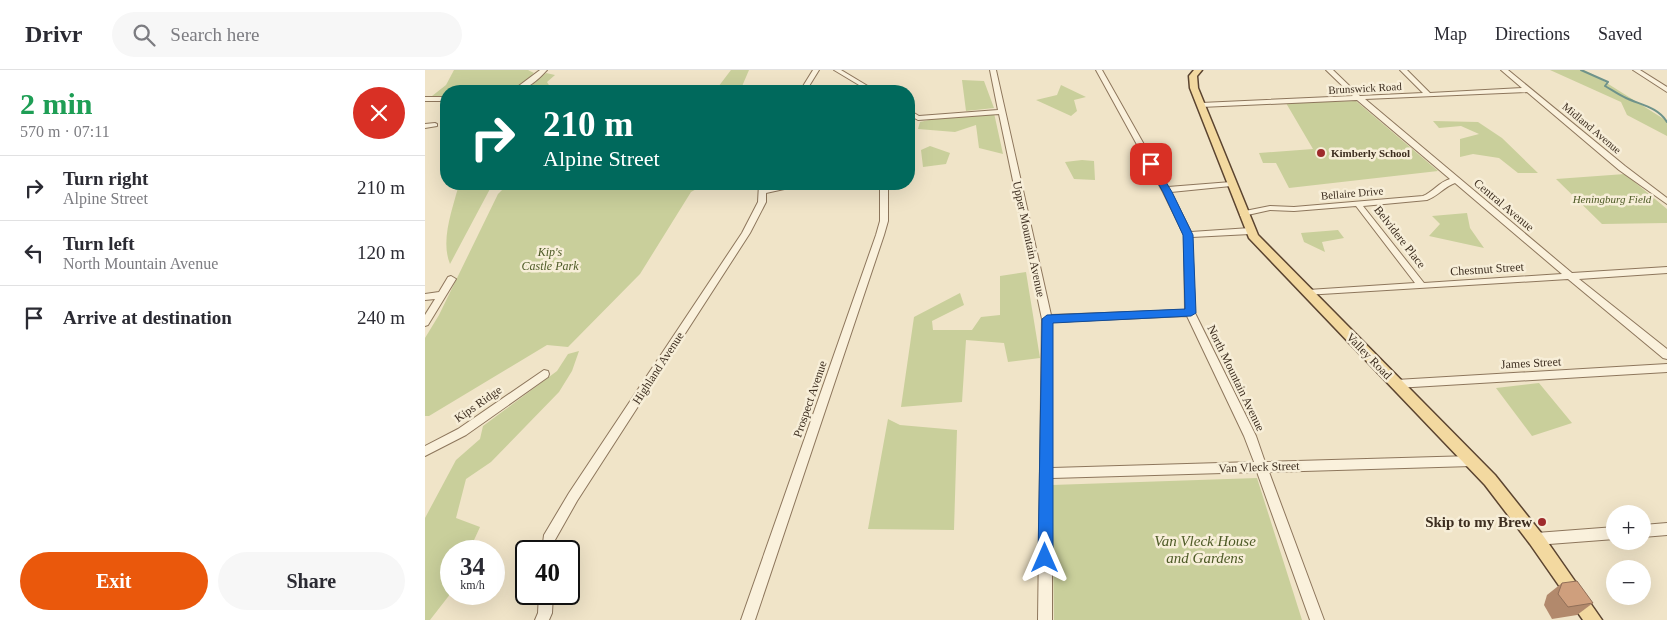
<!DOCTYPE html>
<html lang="en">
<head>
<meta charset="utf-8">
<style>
  :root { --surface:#fff; --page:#f7f7f7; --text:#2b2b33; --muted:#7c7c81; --line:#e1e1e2; --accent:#ea580c }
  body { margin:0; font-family:"Times New Roman",serif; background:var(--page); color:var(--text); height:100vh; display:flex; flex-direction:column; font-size:19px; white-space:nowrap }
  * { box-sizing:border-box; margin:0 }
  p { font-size:16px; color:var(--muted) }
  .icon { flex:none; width:28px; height:28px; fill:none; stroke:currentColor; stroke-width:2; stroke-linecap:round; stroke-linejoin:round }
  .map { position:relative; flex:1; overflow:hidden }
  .sheet { display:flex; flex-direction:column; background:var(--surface); width:425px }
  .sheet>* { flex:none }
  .guide { position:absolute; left:15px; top:15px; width:475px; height:105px; border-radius:20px; box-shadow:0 5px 20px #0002; background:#00695c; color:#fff; overflow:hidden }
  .tools { position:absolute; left:1181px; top:435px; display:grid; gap:10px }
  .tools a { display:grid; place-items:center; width:45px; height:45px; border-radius:50%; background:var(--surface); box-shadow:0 5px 20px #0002; font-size:25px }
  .speed { position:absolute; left:15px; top:470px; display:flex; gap:10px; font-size:25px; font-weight:700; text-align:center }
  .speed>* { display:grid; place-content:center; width:65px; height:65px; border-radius:50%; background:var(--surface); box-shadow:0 5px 20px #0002; line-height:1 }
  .speed small { font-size:12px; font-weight:400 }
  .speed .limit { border:2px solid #111; border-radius:8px; background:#fff; color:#111 }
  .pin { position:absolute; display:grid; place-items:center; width:42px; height:42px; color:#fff; margin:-21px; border-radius:10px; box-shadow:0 2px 8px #0006 }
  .me { position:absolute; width:55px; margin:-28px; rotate:0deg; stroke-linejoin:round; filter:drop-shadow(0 0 4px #0008) }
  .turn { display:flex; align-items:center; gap:18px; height:105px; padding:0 20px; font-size:22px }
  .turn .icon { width:65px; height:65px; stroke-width:2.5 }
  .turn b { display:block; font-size:35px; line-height:42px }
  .round { display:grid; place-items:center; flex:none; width:52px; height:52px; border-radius:26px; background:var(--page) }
  .summary { display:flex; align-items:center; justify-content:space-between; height:85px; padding:0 20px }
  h1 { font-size:30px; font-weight:700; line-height:38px; color:#1e9e55 }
  .primary-button { display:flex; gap:10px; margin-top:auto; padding:10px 20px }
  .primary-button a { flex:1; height:58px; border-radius:30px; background:var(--accent); color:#fff; font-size:20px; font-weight:700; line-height:58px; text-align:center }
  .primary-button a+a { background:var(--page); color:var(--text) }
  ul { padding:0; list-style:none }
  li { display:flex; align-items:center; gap:15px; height:65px; padding:0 20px; border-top:1px solid var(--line) }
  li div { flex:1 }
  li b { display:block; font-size:19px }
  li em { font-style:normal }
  header { display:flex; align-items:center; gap:30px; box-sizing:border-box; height:70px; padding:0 25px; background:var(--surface); border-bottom:1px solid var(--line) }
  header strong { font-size:24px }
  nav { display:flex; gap:28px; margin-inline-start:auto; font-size:18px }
  .search { width:350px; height:45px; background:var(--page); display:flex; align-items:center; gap:12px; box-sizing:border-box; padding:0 18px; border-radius:28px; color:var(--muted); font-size:19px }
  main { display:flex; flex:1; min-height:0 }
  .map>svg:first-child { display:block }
  .green { fill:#c9cf9b }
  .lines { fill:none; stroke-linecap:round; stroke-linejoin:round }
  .stream { stroke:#6f938a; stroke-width:2 }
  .minor-casing { stroke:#8d765c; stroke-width:2 }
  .major-casing { stroke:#5b4430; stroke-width:3 }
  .minor { fill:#faf1dc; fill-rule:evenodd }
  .major { fill:#f3d9a0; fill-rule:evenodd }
  .wall { fill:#b2896c }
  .building { fill:#cf9f7d; stroke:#916f58 }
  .route { fill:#1a73e8; stroke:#114b97 }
  .poi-dot { fill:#9e2a2b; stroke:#f7eed8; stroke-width:2 }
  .labels { text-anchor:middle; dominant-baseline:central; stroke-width:5; stroke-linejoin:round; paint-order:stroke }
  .far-street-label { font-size:11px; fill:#3d2e20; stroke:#f7eed8 }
  .far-poi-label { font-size:11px; font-weight:bold; fill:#3d2e20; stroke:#f7eed8; text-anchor:start }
  .far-park-label { font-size:11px; font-style:italic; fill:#4d5a26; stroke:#f7eed8 }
  .street-label { font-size:12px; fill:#3d2e20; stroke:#f7eed8 }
  .park-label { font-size:12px; font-style:italic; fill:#4d5a26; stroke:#f7eed8 }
  .near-poi-label { font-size:15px; font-weight:bold; fill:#3d2e20; stroke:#f7eed8; text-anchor:end }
  .near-park-label { font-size:15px; font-style:italic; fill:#4d5a26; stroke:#f7eed8 }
</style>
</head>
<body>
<header>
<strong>Drivr</strong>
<div class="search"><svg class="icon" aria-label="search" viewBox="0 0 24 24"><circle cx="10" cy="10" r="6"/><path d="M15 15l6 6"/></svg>Search here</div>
<nav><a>Map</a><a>Directions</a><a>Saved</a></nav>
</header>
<main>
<section class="sheet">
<div class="summary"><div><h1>2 min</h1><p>570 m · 07:11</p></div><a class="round" style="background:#d93025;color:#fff"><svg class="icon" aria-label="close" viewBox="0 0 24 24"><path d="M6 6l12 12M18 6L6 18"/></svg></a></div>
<ul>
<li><svg class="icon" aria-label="right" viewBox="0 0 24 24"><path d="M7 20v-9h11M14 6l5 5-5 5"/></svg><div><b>Turn right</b><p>Alpine Street</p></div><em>210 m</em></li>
<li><svg class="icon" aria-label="left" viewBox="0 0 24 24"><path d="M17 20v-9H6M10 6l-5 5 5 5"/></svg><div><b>Turn left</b><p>North Mountain Avenue</p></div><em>120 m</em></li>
<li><svg class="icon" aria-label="arrive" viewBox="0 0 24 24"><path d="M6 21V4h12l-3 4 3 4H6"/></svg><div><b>Arrive at destination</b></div><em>240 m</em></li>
</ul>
<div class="primary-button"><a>Exit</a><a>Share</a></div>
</section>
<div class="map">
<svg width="1242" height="550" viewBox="0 0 1242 550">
  <rect width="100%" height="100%" fill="#f0e4c8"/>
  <path class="green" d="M29 0H103L109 3 99 13 83 21H21V26H7L21 15Z
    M306 0H324L315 21H290Z
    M1125 0H1159L1169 5 1242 51V66L1202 45 1196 32Z
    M121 3 130 5 122 12 127 20 96 21 107 15Z
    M537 10 559 11 569 38 541 41Z
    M636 15 661 27 649 30 652 41 646 46 611 30 632 25Z
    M931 31 1013 101 864 118 851 93H838L834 83 888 79 861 33Z
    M569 43 578 84 554 78 551 55 530 62 493 59 495 52 508 49Z
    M1008 51 1053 52 1077 68 1113 103H1093L1074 88 1048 84 1035 87V69L1054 64 1036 56 1014 58Z
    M505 76 525 83 521 94 498 97 496 80Z
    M657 90 669 91 670 110 649 109 640 92Z
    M1200 104 1242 139V153L1177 154 1131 109Z
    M34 114H70L66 117 25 194C15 170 28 138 34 114Z
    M83 114H280L266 122 215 204 143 277 122 275 4 346H0V268L14 245 73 124Z
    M1042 143 1045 158 1059 178 1004 166 1015 154 1007 146Z
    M913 160 919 168 897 172 900 182 879 172 876 163Z
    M601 202 615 288 583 292 579 273 541 270 537 332 476 337 489 247 535 223 539 235 507 251 508 260H547L556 247 575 245V206Z
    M154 281 147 301 134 322 66 392 41 409 31 448 55 457 44 481H26V523L5 550H0V448L31 390 55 369 58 356 132 301 143 284Z
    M1114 313 1147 353 1107 366 1071 318Z
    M463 349 475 355 532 360 529 460 443 459Z
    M832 408 877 550H629L627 415Z"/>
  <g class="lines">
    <path class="stream" d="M1156 0 1183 12 1180 16C1187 20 1194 25 1201 28 1216 35 1233 37 1242 52"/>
    <g class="minor-casing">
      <path id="minor" d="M115 0H122C113 10 101 21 87 21Z
        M388 0H394L381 21H375Z
        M409 0H416L451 21H444Z
        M565 0H571L626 245 760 240 759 165 738 122 671 0H677L743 117 806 112 810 114 806 116 746 122 766 162 825 158 829 161 825 164 767 167 770 243 831 366 840 392 1047 386 1051 388 1053 391 1051 394 1047 396 844 402 899 550H885L832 402 627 408V550H613L617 249 574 44 493 50 484 45V40L494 46 573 40ZM762 246 819 366 829 392 627 398V252Z
        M901 0H908L935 26 998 23 975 0H982L1005 23 1097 18 1076 0H1083L1200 96 1242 128V134L1194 100 1102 22 940 29 1147 203 1242 197V203L1154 209 1242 279V289L1238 288 1143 209 880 225 878 223 883 220 990 213 931 136 869 141 845 140 818 146H815V142L845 136 869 137 998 126C1008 122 1014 112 1025 109L932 30 776 37 773 35 776 33 928 26ZM1030 113 1137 204 999 213 938 136 1002 130C1013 126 1019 117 1030 113Z
        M1208 0H1215L1242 17V22Z
        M0 27H21V31H0Z
        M10 53 12 54V56L0 58V54Z
        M334 114H342V118L361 114H374L373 116 341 123V132L325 163 152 431 130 470 129 481H117L119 465 144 423 317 163 333 132Z
        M455 114H463V151L459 165 330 550H316L451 165 455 151Z
        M26 206 31 209 3 255 0 256V245L10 229 0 230V224L14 222 23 207Z
        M1242 294V302L971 318 967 317 966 314 967 311 971 310Z
        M119 300 123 301 124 304 123 307 41 365 0 386V376L33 359Z
        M1242 453V465L1218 467V455Z
        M1190 457V469L1111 475 1106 473 1105 469 1106 465 1111 463Z
        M114 524H128L127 543 124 550H110L113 543Z"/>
    </g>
    <g class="major-casing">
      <path id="major" d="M769 0H777L772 6 773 18 833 165 1070 405 1117 464 1177 550H1158L1105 474 1060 415 824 168 765 18 764 6Z"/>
    </g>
    <use href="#minor" class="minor"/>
    <use href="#major" class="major"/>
  </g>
  <path class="wall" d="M1137 513 1168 533 1152 545 1127 549 1119 535 1122 525Z"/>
  <path class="building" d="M1152 511 1168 533 1143 537 1133 524 1137 513Z"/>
  <path class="route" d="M723 92 730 94 747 122 768 165 771 243 766 246 628 253V488L626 493 620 495 615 493 613 488 617 249 622 245 760 239 758 165 738 122 722 94Z"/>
  <g class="poi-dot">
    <circle cx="896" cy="83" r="5"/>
    <circle cx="1117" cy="452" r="5"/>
  </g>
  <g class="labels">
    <g class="far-street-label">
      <text transform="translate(940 18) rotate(-3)">Brunswick Road</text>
      <text transform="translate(1167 58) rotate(40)">Midland Avenue</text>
      <text transform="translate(927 123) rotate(-5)">Bellaire Drive</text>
    </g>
    <g class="far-poi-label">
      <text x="906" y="83">Kimberly School</text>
    </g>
    <g class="far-park-label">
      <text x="1187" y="129">Heningburg Field</text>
    </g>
    <g class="street-label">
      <text transform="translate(1079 135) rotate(40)">Central Avenue</text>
      <text transform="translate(975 167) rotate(52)">Belvidere Place</text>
      <text transform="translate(604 169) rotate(78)">Upper Mountain Avenue</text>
      <text transform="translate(1062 199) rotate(-4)">Chestnut Street</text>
      <text transform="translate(944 286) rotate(46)">Valley Road</text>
      <text transform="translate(1106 293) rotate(-3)">James Street</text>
      <text transform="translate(233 298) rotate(-57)">Highland Avenue</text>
      <text transform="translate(811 308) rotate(64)">North Mountain Avenue</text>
      <text transform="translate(385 329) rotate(-71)">Prospect Avenue</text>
      <text transform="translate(53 334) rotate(-35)">Kips Ridge</text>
      <text transform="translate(834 397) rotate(-2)">Van Vleck Street</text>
    </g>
    <g class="park-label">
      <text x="125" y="182">Kip's<tspan x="125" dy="14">Castle Park</tspan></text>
    </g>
    <g class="near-poi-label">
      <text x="1107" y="452">Skip to my Brew</text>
    </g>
    <g class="near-park-label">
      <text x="780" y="471">Van Vleck House<tspan x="780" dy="17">and Gardens</tspan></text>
    </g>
  </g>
</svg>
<div class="tools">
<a>+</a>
<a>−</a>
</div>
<div class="speed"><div>34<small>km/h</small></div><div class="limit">40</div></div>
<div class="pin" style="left:726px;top:94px;background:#d93025"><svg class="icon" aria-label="arrive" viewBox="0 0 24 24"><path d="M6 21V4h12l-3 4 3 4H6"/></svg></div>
<svg class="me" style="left:620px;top:488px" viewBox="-20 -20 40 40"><path d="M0-17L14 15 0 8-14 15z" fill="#1a73e8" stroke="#fff" stroke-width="4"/></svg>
<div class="guide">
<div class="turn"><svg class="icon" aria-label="right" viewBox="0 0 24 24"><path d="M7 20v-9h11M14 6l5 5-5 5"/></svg><div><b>210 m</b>Alpine Street</div></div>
</div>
</div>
</main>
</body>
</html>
